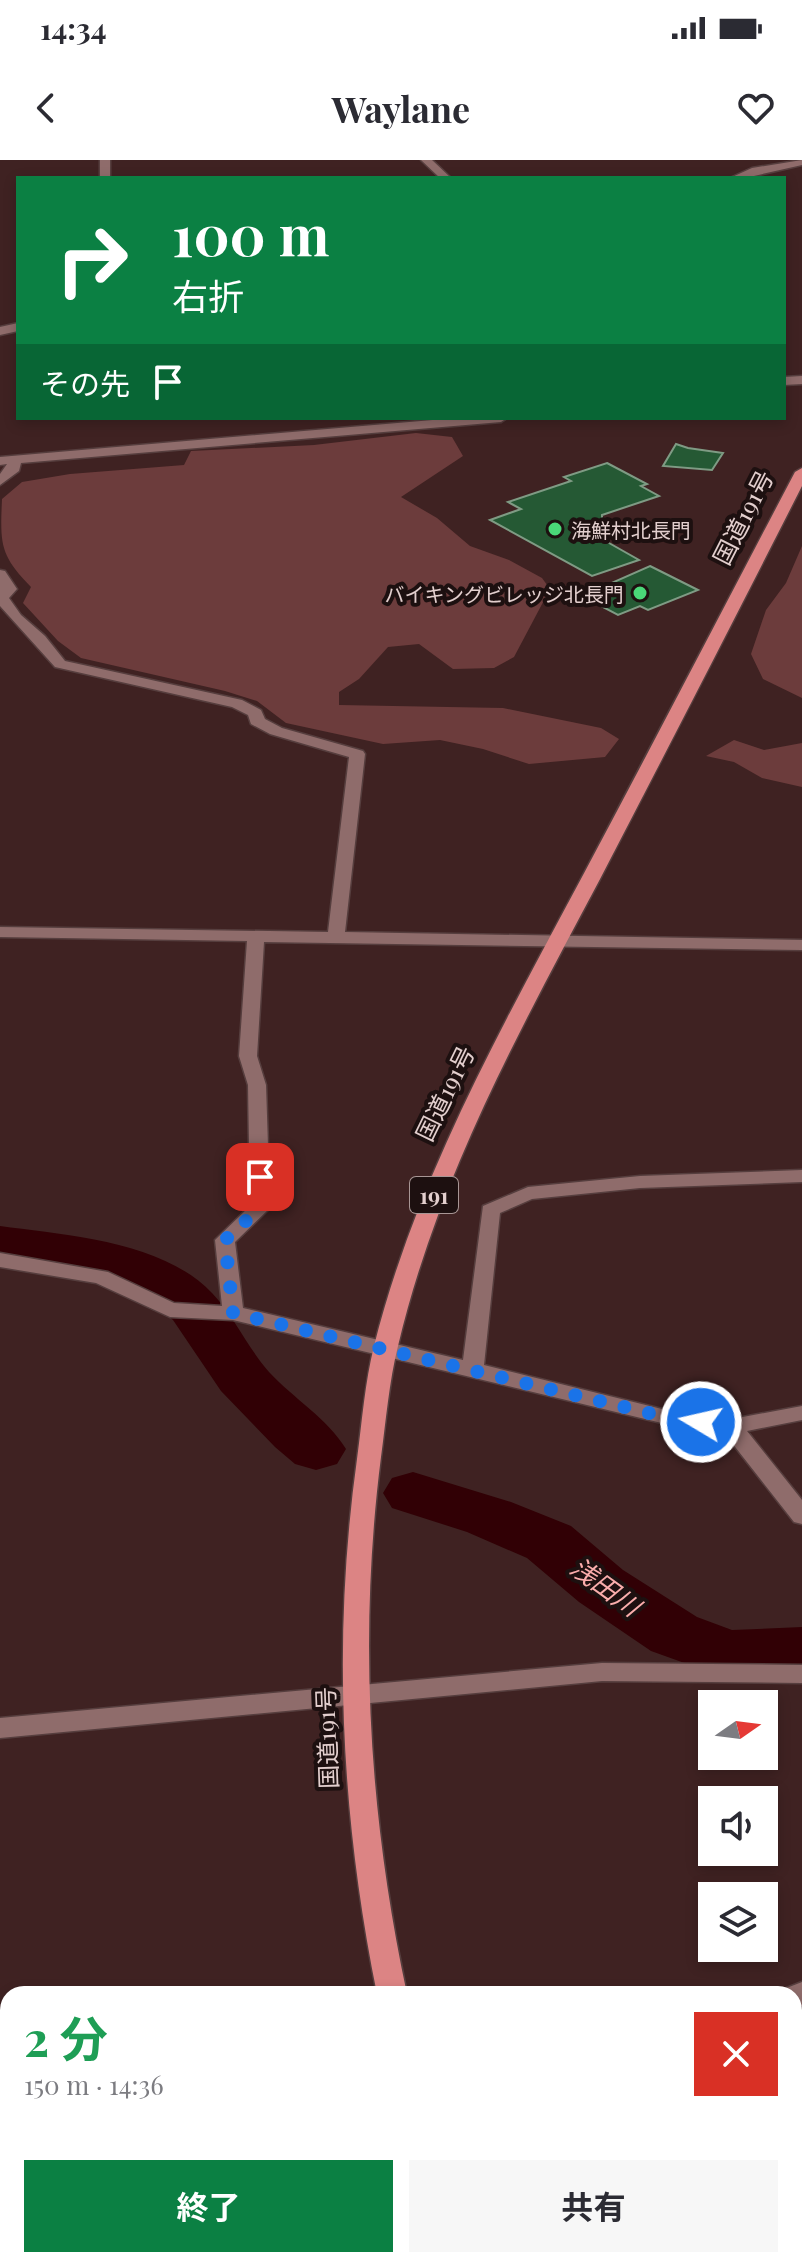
<!DOCTYPE html>
<html lang="ja">
<head>
<meta charset="utf-8">
<style>
  :root { --surface:#fff; --page:#f7f7f7; --text:#2b2b33; --muted:#7c7c81; --accent:#0b8043 }
  body { margin:0; font-family:"Playfair Display","Noto Sans JP",serif; background:var(--page); color:var(--text); height:100vh; display:flex; flex-direction:column; font-size:30px; white-space:nowrap }
  * { box-sizing:border-box; margin:0 }
  p { font-size:26px; color:var(--muted) }
  .icon { flex:none; width:44px; height:44px; fill:none; stroke:currentColor; stroke-width:2; stroke-linecap:round; stroke-linejoin:round }
  .map { position:relative; flex:1; overflow:hidden }
  .side { position:absolute; left:0px; top:1826px; width:802px; height:282px; display:flex; flex-direction:column; background:var(--surface); border-radius:24px 24px 0 0; box-shadow:0 4px 12px #0003 }
  .side>* { flex:none }
  .banner { position:absolute; left:16px; top:16px; width:770px; height:244px; border-radius:0px; box-shadow:0 4px 12px #0003; background:#0b8043; color:#fff; overflow:hidden }
  .needle { width:52px; rotate:76deg }
  .buttons { position:absolute; left:698px; top:1530px; display:grid; gap:16px }
  .buttons a { display:grid; place-items:center; width:80px; height:80px; border-radius:0px; background:var(--surface); box-shadow:0 4px 12px #0003; font-size:40px }
  .pin { position:absolute; display:grid; place-items:center; width:68px; height:68px; color:#fff; margin:-34px; border-radius:16px; box-shadow:0 4px 12px #0006 }
  .me { position:absolute; width:88px; margin:-44px; rotate:279deg; stroke-linejoin:round; filter:drop-shadow(0 0 6px #0008) }
  .turn { display:flex; align-items:center; gap:28px; height:168px; padding:0 24px; font-size:36px }
  .turn .icon { width:104px; height:104px; stroke-width:2.5 }
  .turn b { display:block; font-size:56px; line-height:68px }
  .then { display:flex; align-items:center; height:76px; padding:0 24px; background:#0003; gap:16px; font-size:30px }
  .round { display:grid; place-items:center; flex:none; width:84px; height:84px; border-radius:0px; background:var(--page) }
  .head { display:flex; align-items:center; justify-content:space-between; height:136px; padding:0 24px }
  h1 { font-size:48px; font-weight:700; line-height:60px; color:#1e9e55 }
  .action { display:flex; gap:16px; margin-top:auto; padding:16px 24px }
  .action a { flex:1; height:92px; border-radius:0px; background:var(--accent); color:#fff; font-size:32px; font-weight:700; line-height:92px; text-align:center }
  .action a+a { background:var(--page); color:var(--text) }
  .status { display:flex; justify-content:space-between; align-items:center; height:56px; padding:0 40px; background:var(--surface); direction:ltr }
  .status svg { height:22px; fill:currentColor }
  header { display:flex; justify-content:space-between; align-items:center; height:104px; padding:0 24px; background:var(--surface); font-size:36px; font-weight:700 }
  .map>svg:first-child { display:block }
  .green { fill:#6c3c3c }
  .lines { fill:none; stroke-linecap:round; stroke-linejoin:round }
  .river { fill:#310005; fill-rule:evenodd }
  .building { fill:#255934; stroke:#7f9b84; stroke-width:2 }
  .minor-casing { stroke:#563e3e; stroke-width:3 }
  .trunk-casing { stroke:#563e3e; stroke-width:3 }
  .minor { fill:#8f6c6b; fill-rule:evenodd }
  .trunk { fill:#dc8484; fill-rule:evenodd }
  .route { stroke:#1a73e8; stroke-width:14; stroke-dasharray:0 25.2 }
  .poi-dot { fill:#4ad778; stroke:#1d1010; stroke-width:3 }
  .labels { text-anchor:middle; dominant-baseline:central; stroke-width:8; stroke-linejoin:round; paint-order:stroke }
  .far-poi-label { font-size:20px; fill:#e3cfce; stroke:#1d1010; text-anchor:start }
  .shield { fill:#1d1010; stroke:#a89695; stroke-width:2 }
  .shield-label { font-size:22px; font-weight:bold; fill:#e3cfce }
  .street-label { font-size:24px; fill:#e3cfce; stroke:#1d1010 }
  .water-label { font-size:26px; font-style:italic; fill:#faadac; stroke:#1d1010 }
</style>
</head>
<body>
<div class="status"><b>14:34</b><svg viewBox="0 0 49 12"><path d="M0 12V9h3v3zM5 12V6h3v6zM10 12V3h3v9zM15 12V0h3v12zM26 1h20v11H26zM47 4h2v5h-2z"/></svg></div>
<header><svg class="icon" aria-label="back" viewBox="0 0 24 24"><path d="M15 5l-7 7 7 7"/></svg>Waylane<svg class="icon" aria-label="heart" viewBox="0 0 24 24"><path d="M12 20l-8-8c-3-5 5-10 8-4 3-6 11-1 8 4z"/></svg></header>
<div class="map">
<svg width="802" height="2107" viewBox="0 0 802 2107">
  <rect width="100%" height="100%" fill="#3f2222"/>
  <path class="green" d="M416 273 452 277 463 296 401 337 437 358 470 386 509 400 542 418 550 429 514 497 494 508 453 509 419 484 388 487 359 519 339 532V545L503 548 601 568 619 579 605 597 529 604 483 589 440 580 383 584 286 563 257 541 225 531 81 498 58 481 23 443 31 427C0 395 0 385 2 339L22 322 70 314 184 305 191 291 314 285Z
    M802 386V538L763 519 751 494 766 450 786 423Z
    M734 580 764 590 802 583V627L762 618 734 602 706 596Z"/>
  <g class="lines">
    <path class="river" d="M0 1066C66 1075 163 1081 212 1133 234 1156 247 1187 269 1212 293 1238 328 1259 346 1289L337 1304 316 1310 295 1304 275 1287 221 1231 173 1160 145 1137 95 1115 0 1100Z
      M413 1312 511 1342 571 1366 623 1410 697 1457 732 1470 802 1467V1515L729 1519 651 1491 579 1442 527 1398 467 1372 392 1348 383 1333 392 1318Z"/>
  </g>
  <path class="building" d="M676 284 688 288 723 293 712 310 663 306Z
    M607 303 647 324 641 326 659 336 602 355V379L639 400 592 416 490 360 521 349 508 342 571 321 564 317Z
    M650 406 698 430 648 450 640 446 618 455 582 436Z"/>
  <g class="lines">
    <g class="minor-casing">
      <path id="minor" d="M100 0H110V18H100Z
        M421 0H432L451 18H440Z
        M802 0V5L745 18H730L752 8Z
        M18 163V171L0 175V167Z
        M802 216V224L784 225V217Z
        M456 258H507L501 262 21 303 19 311 0 325V314L7 304 0 305V297Z
        M0 410 5 411 17 429 9 438 21 455 45 476 65 501 242 540 261 550 265 559 282 568 363 591 365 594 345 772 802 780V790L264 782 257 896 266 925 270 1048 235 1082 243 1148 463 1200 483 1046 528 1027 640 1016 802 1010V1022L640 1028 532 1039 500 1053 484 1205 670 1251 732 1259 802 1246V1260L747 1271 802 1340V1364L794 1362 725 1274 670 1265 233 1160 170 1157 96 1123 0 1107V1093L108 1112 174 1143 222 1146 215 1080 250 1046 248 925 239 896 247 781 0 777V767L328 772 349 597 270 574 251 564 248 555 232 547 55 507 0 446Z
        M602 1503 802 1505V1523L602 1521 0 1578V1558Z
        M802 1822V1846L794 1848V1834H782L784 1829Z"/>
    </g>
    <g class="trunk-casing">
      <path id="trunk" d="M802 308V326C735 458 667 590 599 721 520 870 437 1020 398 1186 389 1222 386 1260 381 1297 358 1478 369 1656 407 1834H377C341 1656 332 1479 357 1299 362 1261 365 1222 374 1186 416 1019 502 867 582 717 654 582 724 447 795 312Z
        M445 2100H477L479 2107H447Z"/>
    </g>
    <use href="#minor" class="minor"/>
    <use href="#trunk" class="trunk"/>
  </g>
  <g class="lines">
    <path class="route" d="M260 1017V1048L225 1080 233 1153 670 1258 701 1262"/>
  </g>
  <g class="poi-dot">
    <circle cx="555" cy="369" r="8"/>
    <circle cx="640" cy="433" r="8"/>
  </g>
  <g class="labels">
    <g class="far-poi-label">
      <text x="571" y="369">海鮮村北長門</text>
      <text x="624" y="433" text-anchor="end">バイキングビレッジ北長門</text>
    </g>
    <rect class="shield" x="410" y="1017" width="48" height="36" rx="6"/>
    <g class="shield-label">
      <text x="434" y="1035">191</text>
    </g>
    <g class="street-label">
      <text transform="translate(742 357) rotate(-63)">国道191号</text>
      <text transform="translate(444 933) rotate(-64)">国道191号</text>
      <text transform="translate(326 1578) rotate(-92)">国道191号</text>
    </g>
    <g class="water-label">
      <text transform="translate(606 1426) rotate(36)">浅田川</text>
    </g>
  </g>
</svg>
<div class="buttons">
<a><svg class="needle" viewBox="-14 -14 28 28"><path d="M0-13l5 13h-10z" fill="#e53935"/><path d="M0 13l5-13h-10z" fill="#7c7c81"/></svg></a>
<a><svg class="icon" aria-label="sound" viewBox="0 0 24 24"><path d="M4 9h4l5-4v14l-5-4H4zM17 9q2 3 0 6"/></svg></a>
<a><svg class="icon" aria-label="layers" viewBox="0 0 24 24"><path d="M12 4l9 5-9 5-9-5zM3 14l9 5 9-5"/></svg></a>
</div>
<div class="pin" style="left:260px;top:1017px;background:#d93025"><svg class="icon" aria-label="arrive" viewBox="0 0 24 24"><path d="M6 21V4h12l-3 4 3 4H6"/></svg></div>
<svg class="me" style="left:701px;top:1262px" viewBox="-20 -20 40 40"><circle r="17" fill="#1a73e8" stroke="#fff" stroke-width="3"/><path d="M0-11L8 9 0 5-8 9z" fill="#fff"/></svg>
<div class="banner">
<div class="turn"><svg class="icon" aria-label="right" viewBox="0 0 24 24"><path d="M7 20v-9h11M14 6l5 5-5 5"/></svg><div><b>100 m</b>右折</div></div>
<div class="then">その先<svg class="icon" aria-label="arrive" viewBox="0 0 24 24"><path d="M6 21V4h12l-3 4 3 4H6"/></svg></div>
</div>
<section class="side">
<div class="head"><div><h1>2 分</h1><p>150 m · 14:36</p></div><a class="round" style="background:#d93025;color:#fff"><svg class="icon" aria-label="close" viewBox="0 0 24 24"><path d="M6 6l12 12M18 6L6 18"/></svg></a></div>
<div class="action"><a>終了</a><a>共有</a></div>
</section>
</div>
</body>
</html>
